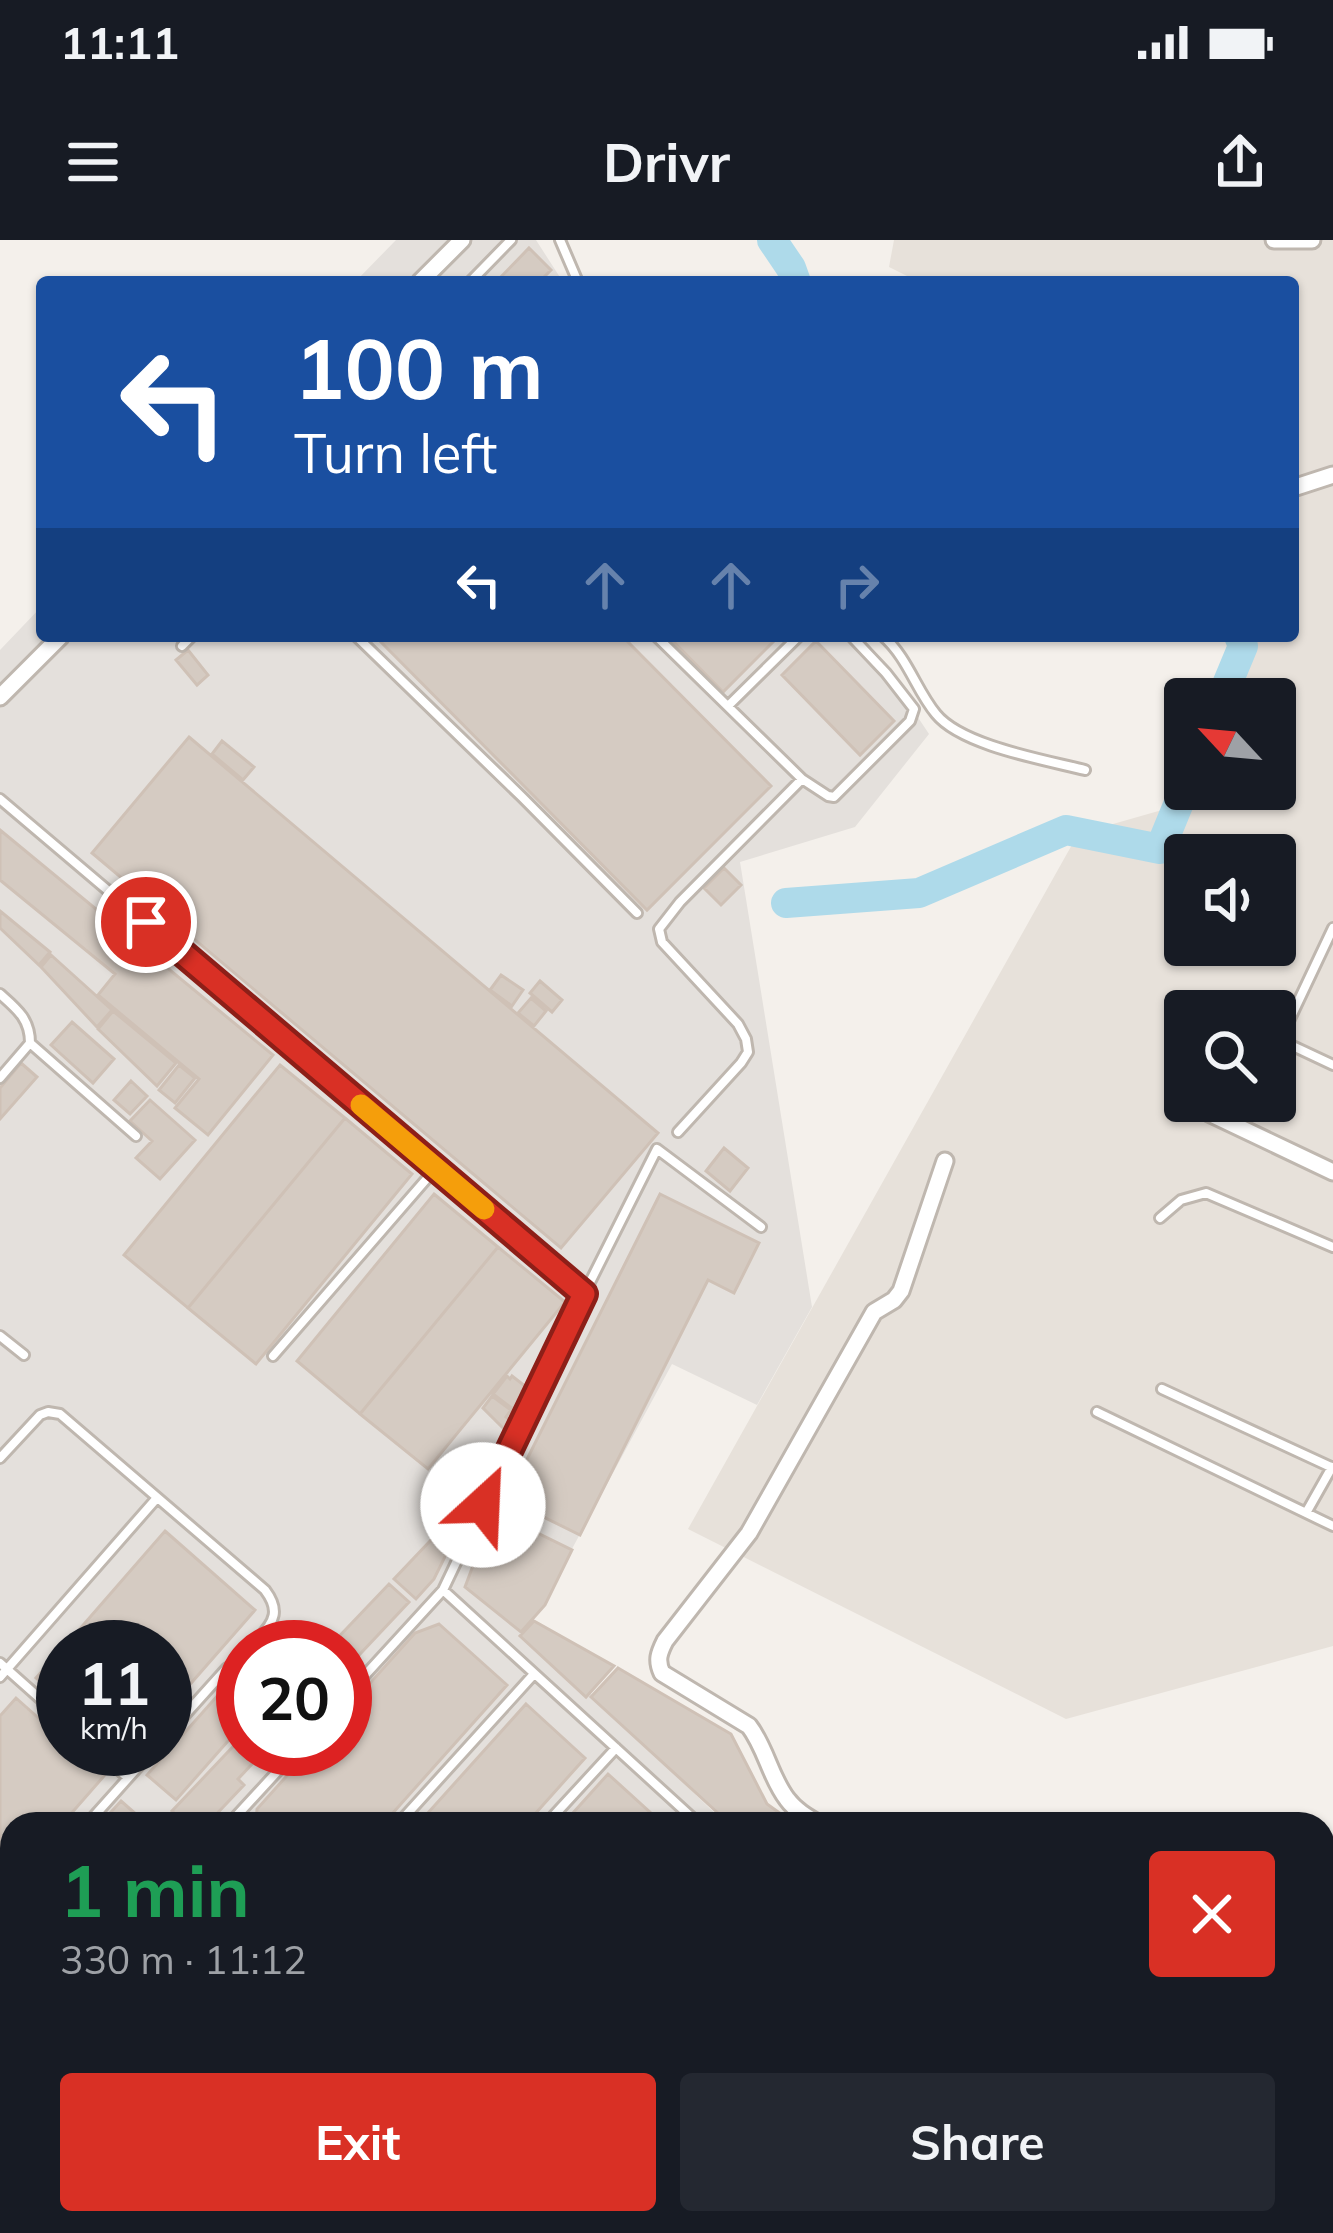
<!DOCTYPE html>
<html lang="en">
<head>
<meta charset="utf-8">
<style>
  :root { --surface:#171b24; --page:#242831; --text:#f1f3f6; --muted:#9ea1a6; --accent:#d93025 }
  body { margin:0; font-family:Mulish,sans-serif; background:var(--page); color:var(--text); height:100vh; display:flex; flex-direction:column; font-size:45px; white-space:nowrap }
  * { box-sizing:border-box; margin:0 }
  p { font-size:39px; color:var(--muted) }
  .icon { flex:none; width:66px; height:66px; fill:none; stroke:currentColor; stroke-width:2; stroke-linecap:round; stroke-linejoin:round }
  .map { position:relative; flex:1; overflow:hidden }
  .panel { position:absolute; left:0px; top:1572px; width:1335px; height:423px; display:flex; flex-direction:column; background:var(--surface); border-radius:36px 36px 0 0; box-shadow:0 3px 9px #0004 }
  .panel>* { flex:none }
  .banner { position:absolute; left:36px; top:36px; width:1263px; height:366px; border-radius:12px; box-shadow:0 3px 9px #0004; background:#1a4fa0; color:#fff; overflow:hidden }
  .needle { width:78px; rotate:296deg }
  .fabs { position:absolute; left:1164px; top:438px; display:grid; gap:24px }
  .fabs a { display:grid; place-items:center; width:132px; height:132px; border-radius:12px; background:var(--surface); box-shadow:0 3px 9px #0004; font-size:60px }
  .speed { position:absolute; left:36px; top:1380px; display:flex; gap:24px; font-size:60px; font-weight:700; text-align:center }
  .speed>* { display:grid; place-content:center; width:156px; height:156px; border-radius:50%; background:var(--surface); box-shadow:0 3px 9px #0004; line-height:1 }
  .speed small { font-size:30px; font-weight:400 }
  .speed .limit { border:18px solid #d22; background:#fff; color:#111 }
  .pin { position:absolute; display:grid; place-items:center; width:102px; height:102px; color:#fff; margin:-51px; border:6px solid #fff; border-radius:50%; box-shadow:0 3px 12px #0007 }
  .me { position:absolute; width:132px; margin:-66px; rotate:25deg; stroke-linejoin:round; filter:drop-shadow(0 0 9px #0008) }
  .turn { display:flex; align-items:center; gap:42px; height:252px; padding:0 60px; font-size:54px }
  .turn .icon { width:156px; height:156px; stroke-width:2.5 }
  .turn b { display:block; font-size:84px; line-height:102px }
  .lanes { display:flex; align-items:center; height:114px; padding:0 60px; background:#0003; justify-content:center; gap:60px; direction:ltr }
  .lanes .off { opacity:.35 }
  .round { display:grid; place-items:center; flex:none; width:126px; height:126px; border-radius:12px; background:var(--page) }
  .head { display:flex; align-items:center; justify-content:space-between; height:204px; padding:0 60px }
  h1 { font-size:72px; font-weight:700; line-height:90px; color:#1e9e55 }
  .action { display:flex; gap:24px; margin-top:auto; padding:24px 60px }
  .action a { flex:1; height:138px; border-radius:12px; background:var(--accent); color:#fff; font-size:48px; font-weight:700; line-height:138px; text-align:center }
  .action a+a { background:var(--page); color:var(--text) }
  .status { display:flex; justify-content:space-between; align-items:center; height:84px; padding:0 60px; background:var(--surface); direction:ltr }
  .status svg { height:33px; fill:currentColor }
  header { display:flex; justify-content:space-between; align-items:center; height:156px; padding:0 60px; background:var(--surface); font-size:54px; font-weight:700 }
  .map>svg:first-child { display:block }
  .residential { fill:#e7e1da; fill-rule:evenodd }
  .industrial { fill:#e4e0dc; fill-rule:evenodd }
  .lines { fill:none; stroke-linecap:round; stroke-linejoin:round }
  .river { stroke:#aedaea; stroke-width:30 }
  .building { fill:#d5cbc2; stroke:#cfc1b6; stroke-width:3 }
  .service-casing { stroke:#bfb7af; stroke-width:14 }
  .minor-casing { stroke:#bfb7af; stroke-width:21 }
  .tertiary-casing { stroke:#bfb7af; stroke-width:24 }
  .trunk-casing { stroke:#cf8c4b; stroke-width:30 }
  .service { stroke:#fff; stroke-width:8 }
  .minor { stroke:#fff; stroke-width:15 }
  .tertiary { stroke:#fff; stroke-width:18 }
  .trunk { stroke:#f2c690; stroke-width:24 }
  .route-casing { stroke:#8d1f18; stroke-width:30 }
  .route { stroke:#d93025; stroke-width:21 }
  .slow { stroke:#f59e0b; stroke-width:21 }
</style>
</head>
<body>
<div class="status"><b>11:11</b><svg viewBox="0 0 49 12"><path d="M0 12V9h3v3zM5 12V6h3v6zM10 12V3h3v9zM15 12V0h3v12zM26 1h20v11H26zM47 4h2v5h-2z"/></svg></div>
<header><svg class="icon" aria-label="menu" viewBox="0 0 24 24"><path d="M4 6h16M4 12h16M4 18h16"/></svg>Drivr<svg class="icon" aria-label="share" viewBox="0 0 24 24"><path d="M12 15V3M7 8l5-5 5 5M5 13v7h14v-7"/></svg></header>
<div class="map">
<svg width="1333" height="1993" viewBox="0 0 1333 1993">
  <rect width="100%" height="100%" fill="#f4f0eb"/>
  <path class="residential" d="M894 0H1333V1406L1066 1479 688 1289 1078 594 1176 566 1185 543V549H1275V459H1215L1237 396H1293V42H919L889 27ZM1185 615H1275V705H1185ZM1185 771H1275V861H1185Z"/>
  <path class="industrial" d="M396 0H536L563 42H355Z
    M42 366V396H854L869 404 929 494 855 587 740 622 812 1067 757 1165 672 1124 527 1392 726 1584H12V1983H984L971 1993H0V410ZM63 1407H165V1509H63ZM243 1407H345V1509H243Z"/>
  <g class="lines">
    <path class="river" d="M772 0 791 28 796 42
      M1221 459 1243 406 1239 396
      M786 663 919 653 1066 590 1160 609 1185 548"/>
  </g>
  <path class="building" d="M529 8 551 30 539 42H496Z
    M375 396H622L771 546 647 670Z
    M668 396H777L778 397 723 452Z
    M816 401 894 481 860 515 782 435Z
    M188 410 208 435 197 445 176 420Z
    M189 497 658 893 561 1008 92 613Z
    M222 501 254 527 243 540 212 514Z
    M0 590 273 815 208 895 175 868 199 839 98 755 115 734 0 640Z
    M724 628 741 645 721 665 704 648Z
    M0 671 50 712 39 725 0 688Z
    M51 715 112 770 97 787 41 727Z
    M501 735 523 750 512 766 490 750Z
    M540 741 562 760 552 772 530 753Z
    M531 758 546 771 534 786 518 773Z
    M113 771 176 823 157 846 98 789Z
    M72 782 114 819 93 843 51 805Z
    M21 823 37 837 0 879V848Z
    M179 825 195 838 175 863 159 850Z
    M280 825 345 878 188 1068 124 1015Z
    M131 841 147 856 130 874 114 860Z
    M150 860 195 900 160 939 136 918 152 901 130 881Z
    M345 878 412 934 256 1124 188 1068Z
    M724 908 748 928 730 951 706 931Z
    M434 954 498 1007 360 1174 297 1121Z
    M660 954 759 1003 734 1053 708 1040 580 1295 507 1259Z
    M498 1007 565 1062 428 1229 360 1174Z
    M507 1136 510 1139 512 1136 525 1146 522 1159 513 1169 493 1154Z
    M492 1156 511 1170 506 1177 510 1180 504 1189 483 1168Z
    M507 1278 572 1310 545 1365 521 1392 465 1347 480 1307Z
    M450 1280 459 1288 434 1339 416 1359 394 1339Z
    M165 1291 255 1370 165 1473V1407H64Z
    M389 1344 409 1362 345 1430V1407H329Z
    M534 1381 614 1426 586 1457 520 1396Z
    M439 1384 507 1445 383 1584H256L257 1569 311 1509H345V1471L415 1393Z
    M63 1408V1462L36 1438Z
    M243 1427V1484L176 1560 147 1535Z
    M618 1428 731 1494 767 1564 795 1584H730L591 1457Z
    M16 1458 63 1500V1509H73L104 1536 62 1584H12V1641L0 1655V1476Z
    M526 1464 585 1518 526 1584H418Z
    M243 1496V1509H266L238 1539 244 1545 207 1584H186L172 1571Z
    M608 1534 663 1584H563Z
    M121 1561 146 1583V1584H100Z
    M0 1775 12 1782V1813L0 1806Z
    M5 1961 12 1967V1983L33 1985 26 1993H0V1967Z
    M198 1983H252L246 1993H214Z
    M509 1983H614L625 1993H525Z"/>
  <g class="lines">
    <g class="service-casing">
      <path id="service" d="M560 0 578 42
        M470 42 511 0
        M356 396 522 557 637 673
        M656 396 802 539
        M883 396C908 418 916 450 936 474 962 506 1046 520 1085 530
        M182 406 192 396
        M728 466 799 396
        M0 559 584 1054
        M0 754C17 769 30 779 30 803L0 838
        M1280 800 1333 688
        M1280 800 1333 825
        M30 803 136 896
        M678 892 741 823 748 812 746 799 738 784 662 702 659 689 680 662 802 539 828 556 834 557 910 481 914 469 886 433 851 396
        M1160 978 1181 960 1206 953 1333 1007
        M0 1096 24 1115
        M273 1116 436 928
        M1162 1149 1333 1228
        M1097 1172 1333 1286
        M0 1218 40 1175 48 1172 60 1174 265 1350C280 1370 275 1381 259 1398
        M1306 1273 1332 1227
        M443 1350 699 1584
        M0 1423 63 1479
        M0 1437 156 1259
        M345 1457 443 1350 584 1054 657 909 761 987
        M165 1497 227 1428
        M96 1509 128 1538
        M87 1584 154 1509
        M229 1584 298 1509
        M398 1584 534 1434
        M546 1584 616 1508
        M0 1681 12 1667
        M491 1983 507 1993
        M639 1983 650 1993"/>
    </g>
    <g class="minor-casing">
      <path id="minor" d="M1274 0H1312
        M420 42 462 0
        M1293 248 1333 235
        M0 457 61 396
        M1209 873 1333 932
        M819 1584C807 1577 795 1570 787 1559 770 1537 766 1508 749 1486L662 1433C656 1420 659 1413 665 1401L749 1293 874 1072 894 1060 901 1051 945 921"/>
    </g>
    <g class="tertiary-casing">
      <path id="tertiary" d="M0 1900 12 1910
        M96 1983 107 1993"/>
    </g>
    <g class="trunk-casing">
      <path id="trunk" d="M1323 1746 1333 1735
        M1323 1798 1333 1789
        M1035 1993 1047 1983
        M1095 1993 1107 1983"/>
    </g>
    <use href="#service" class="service"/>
    <use href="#minor" class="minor"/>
    <use href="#tertiary" class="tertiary"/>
    <use href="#trunk" class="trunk"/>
  </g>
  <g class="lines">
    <g class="route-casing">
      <path id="route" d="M146 682 584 1054 483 1265"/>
    </g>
    <use href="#route" class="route"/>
    <path class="slow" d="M361 865 484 969"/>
  </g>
</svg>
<div class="fabs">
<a><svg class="needle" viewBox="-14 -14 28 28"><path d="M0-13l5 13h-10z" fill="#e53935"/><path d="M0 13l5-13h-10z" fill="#9ea1a6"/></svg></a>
<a><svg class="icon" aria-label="sound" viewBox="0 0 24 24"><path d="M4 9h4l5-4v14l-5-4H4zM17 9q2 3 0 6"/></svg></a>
<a><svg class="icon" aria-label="search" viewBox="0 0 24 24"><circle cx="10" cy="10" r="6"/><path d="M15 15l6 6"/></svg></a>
</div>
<div class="speed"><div>11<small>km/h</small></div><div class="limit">20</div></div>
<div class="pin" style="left:146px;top:682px;background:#d93025"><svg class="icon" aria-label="arrive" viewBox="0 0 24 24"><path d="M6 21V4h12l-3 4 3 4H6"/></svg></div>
<svg class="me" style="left:483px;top:1265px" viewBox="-20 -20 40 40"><circle r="19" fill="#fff"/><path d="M0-13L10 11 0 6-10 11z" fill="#d93025"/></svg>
<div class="banner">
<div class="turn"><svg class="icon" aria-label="left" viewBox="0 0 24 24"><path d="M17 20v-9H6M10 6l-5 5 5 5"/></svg><div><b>100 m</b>Turn left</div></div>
<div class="lanes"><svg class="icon" aria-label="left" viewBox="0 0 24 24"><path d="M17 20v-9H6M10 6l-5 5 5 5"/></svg><svg class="icon off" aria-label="ahead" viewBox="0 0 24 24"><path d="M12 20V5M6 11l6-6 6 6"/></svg><svg class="icon off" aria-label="ahead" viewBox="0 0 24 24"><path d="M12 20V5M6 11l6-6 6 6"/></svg><svg class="icon off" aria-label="right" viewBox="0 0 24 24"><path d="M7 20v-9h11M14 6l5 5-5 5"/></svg></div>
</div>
<section class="panel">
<div class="head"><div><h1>1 min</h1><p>330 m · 11:12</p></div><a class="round" style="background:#d93025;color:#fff"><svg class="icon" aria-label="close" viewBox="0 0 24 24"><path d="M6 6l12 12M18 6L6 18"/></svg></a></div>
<div class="action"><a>Exit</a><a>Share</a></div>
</section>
</div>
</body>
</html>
